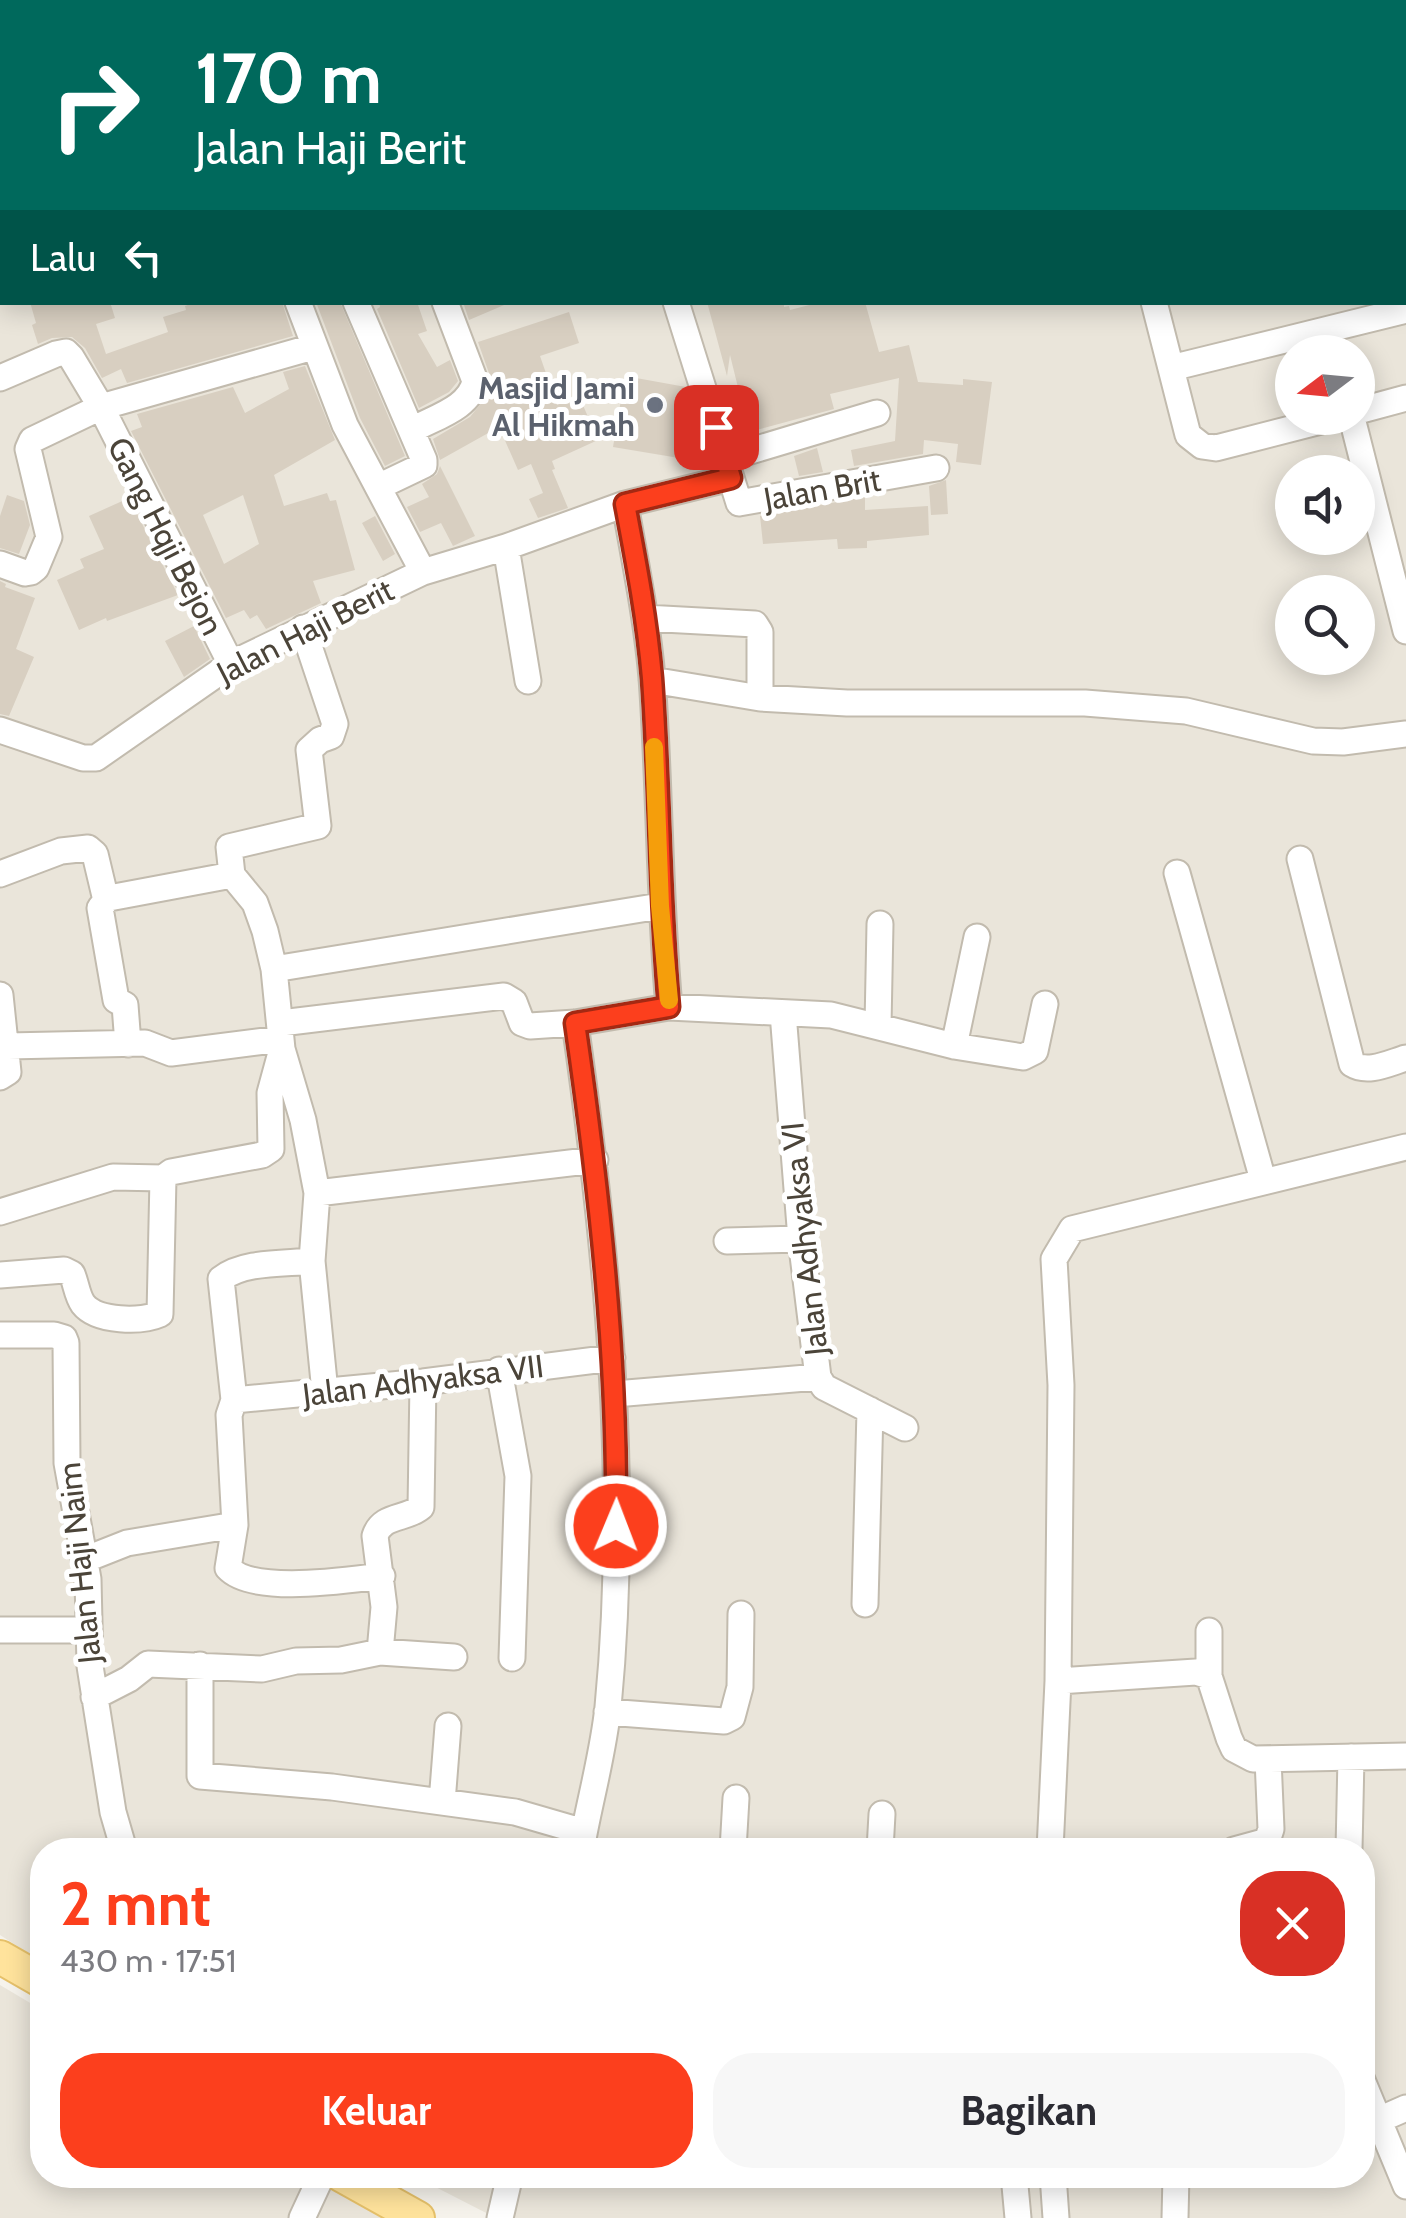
<!DOCTYPE html>
<html lang="id">
<head>
<meta charset="utf-8">
<style>
  :root { --surface:#fff; --page:#f7f7f7; --text:#2b2b33; --muted:#7c7c81; --accent:#fc3f1d }
  body { margin:0; font-family:Cabin,sans-serif; background:var(--page); color:var(--text); height:100vh; display:flex; flex-direction:column; font-size:38px; white-space:nowrap }
  * { box-sizing:border-box; margin:0 }
  p { font-size:32px; color:var(--muted) }
  .icon { flex:none; width:55px; height:55px; fill:none; stroke:currentColor; stroke-width:2; stroke-linecap:round; stroke-linejoin:round }
  .map { position:relative; flex:1; overflow:hidden }
  .details { position:absolute; left:30px; top:1838px; width:1345px; height:350px; display:flex; flex-direction:column; background:var(--surface); border-radius:40px; box-shadow:0 5px 25px #0003 }
  .details>* { flex:none }
  .guide { position:absolute; left:0px; top:0px; width:1408px; height:305px; box-shadow:0 5px 25px #0003; background:#00695c; color:#fff; overflow:hidden }
  .needle { width:65px; rotate:254deg }
  .fabs { position:absolute; left:1275px; top:335px; display:grid; gap:20px }
  .fabs a { display:grid; place-items:center; width:100px; height:100px; border-radius:50%; background:var(--surface); box-shadow:0 5px 25px #0003; font-size:50px }
  .pin { position:absolute; display:grid; place-items:center; width:85px; height:85px; color:#fff; margin:-42px; border-radius:20px; box-shadow:0 5px 15px #0006 }
  .me { position:absolute; width:110px; margin:-55px; rotate:1deg; stroke-linejoin:round; filter:drop-shadow(0 0 8px #0008) }
  .turn { display:flex; align-items:center; gap:35px; height:210px; padding:0 30px; font-size:45px }
  .turn .icon { width:130px; height:130px; stroke-width:2.5 }
  .turn b { display:block; font-size:70px; line-height:85px }
  .then { display:flex; align-items:center; height:95px; padding:0 30px; background:#0003; gap:20px; font-size:38px }
  .round { display:grid; place-items:center; flex:none; width:105px; height:105px; border-radius:40px; background:var(--page) }
  .overview { display:flex; align-items:center; justify-content:space-between; height:170px; padding:0 30px }
  h1 { font-size:60px; font-weight:800; line-height:75px; color:var(--accent) }
  .button { display:flex; gap:20px; margin-top:auto; padding:20px 30px }
  .button a { flex:1; height:115px; border-radius:40px; background:var(--accent); color:#fff; font-size:40px; font-weight:800; line-height:115px; text-align:center }
  .button a+a { background:var(--page); color:var(--text) }
  .map>svg:first-child { display:block }
  .residential { fill:#eae5da; fill-rule:evenodd }
  .building { fill:#d8cfc1; fill-rule:evenodd }
  .lines { fill:none; stroke-linecap:round; stroke-linejoin:round }
  .minor-casing { stroke:#c2bbae; stroke-width:29 }
  .major-casing { stroke:#e6c16a; stroke-width:36 }
  .minor { stroke:#fff; stroke-width:25 }
  .major { stroke:#ffe39c; stroke-width:32 }
  .route-casing { stroke:#a42913; stroke-width:25 }
  .route { stroke:#fc3f1d; stroke-width:18 }
  .slow { stroke:#f59e0b; stroke-width:18 }
  .worship-dot { fill:#6b7280; stroke:#fff; stroke-width:4 }
  .labels { text-anchor:middle; dominant-baseline:central; stroke-width:10; stroke-linejoin:round; paint-order:stroke }
  .worship-label { font-size:32px; font-weight:bold; fill:#5b616d; stroke:#fff; text-anchor:end }
  .street-label { font-size:32px; fill:#4b4439; stroke:#fff }
</style>
</head>
<body>
<div class="map">
<svg width="1406" height="2218" viewBox="0 0 1406 2218">
  <rect width="100%" height="100%" fill="#f6f3ec"/>
  <path class="residential" d="M0 0H1406V2218H496L412 2175H1362V1850H42V1962L0 1935ZM2 2H1405V302H2ZM1292 352H1358V418H1292ZM1292 472H1358V538H1292ZM1292 592H1358V658H1292Z
    M0 1985 42 2010V2175H318L389 2218H0Z"/>
  <path class="building" d="M30 302H110L115 318 96 324 106 354 168 332 163 317 186 310 185 306 196 302H282L293 336 127 383 121 369 102 378 85 348 72 337 52 338 38 344 32 325 36 323Z
    M316 302H340L405 456 385 466 360 418Z
    M379 302H417L427 331 418 334 437 367 450 360 458 381 449 392 419 408 377 309 380 307Z
    M463 302H511L469 320Z
    M707 302H784V307L789 306 790 310 821 302H865L879 352 909 345 918 382 963 385V379L992 382 981 465 956 462 958 444 924 440 923 454 854 466 851 450 895 441 899 378 830 394 834 409 749 432 730 355 727 376Z
    M569 312 579 343 540 356 557 405 579 396 598 440 552 461 555 469 552 470 568 508 538 518 529 499 543 493 531 464 518 470 499 427 440 460 433 439 470 417 487 396 490 376 478 342Z
    M305 366 335 440 274 475 284 506 327 493 330 501 336 500 355 570 313 581 321 603 266 629 257 615 250 619 244 610 226 618 131 431 142 427 137 414 233 387 245 413 289 389 283 372ZM243 495 259 544 224 564 203 515Z
    M625 376 686 387 691 404 686 433 701 436 709 463 613 447Z
    M817 448 823 472 799 476 794 456Z
    M440 466 475 536 453 546 441 523 420 532 407 507 429 497 422 484 437 474Z
    M946 480 948 514 931 515 929 486Z
    M7 495 24 501 30 525 19 554 0 548V516Z
    M865 497V510L928 506 929 535 867 541V548L838 549 837 539 763 544 760 516Z
    M129 498 178 595 107 621 106 618 79 630 57 580 84 568 80 559 104 549 89 516Z
    M375 516 395 554 383 561 362 523Z
    M0 581 6 584 5 587 35 598 16 649 34 657 9 716 0 714Z
    M194 626 210 659 184 677 165 641Z"/>
  <g class="lines">
    <g class="minor-casing">
      <path id="minor" d="M409 0 410 2
        M565 0 566 2
        M1078 0V2
        M1246 0V2
        M1396 0 1397 2
        M48 2 49 0
        M278 2 281 0
        M1273 2 1282 0
        M0 7 2 8
        M1405 31 1406 35
        M1405 137H1406
        M298 302 345 425 423 572
        M356 302 424 460V465L378 487
        M676 302 739 503 936 468
        M1154 302 1188 435 1202 446 1216 448 1333 418
        M1171 368 1406 310
        M0 378 56 354 66 352 71 357 101 407 231 664
        M1358 411 1406 398
        M1352 418 1406 631
        M414 429C435 417 470 408 475 381L445 302
        M727 458 877 413
        M625 504C635 562 647 619 652 678 660 788 659 897 669 1007
        M506 547 528 681
        M0 564 25 573 31 572 36 568 49 537 28 449 32 440 101 407 313 347
        M645 618 755 624 760 632V698
        M303 628 335 724 331 736 320 740 309 750 318 826 229 847 232 875 255 903 265 931 274 969 282 1049 303 1120 317 1193 312 1261 325 1392
        M652 680 760 698 847 703H1085L1186 711 1313 741 1343 742 1406 734
        M0 730 83 758H96L231 664 423 572 506 547 625 504 731 478
        M1300 859 1352 1064C1368 1074 1389 1063 1406 1058
        M1177 873 1263 1180
        M0 874 61 851 88 848 95 854 105 896 109 898 232 875
        M108 898 100 908 116 1000 125 1005 128 1044
        M274 969 660 906
        M0 995 8 1072 0 1077
        M281 1023 504 996 514 1002 522 1023 530 1026 575 1023 669 1007 831 1015 954 1046 1023 1057 1035 1051 1045 1004
        M575 1023C607 1249 630 1479 608 1707 603 1755 589 1803 581 1850
        M878 1026 880 924
        M8 1046 145 1043 171 1053 281 1039
        M954 1046 977 937
        M317 1193 595 1160
        M0 1212 113 1177 163 1178
        M727 1241 801 1239
        M312 1261C285 1264 243 1261 221 1279L234 1400 229 1415 235 1525 228 1568C253 1595 347 1580 382 1576
        M0 1275 64 1270 72 1274C76 1283 77 1296 83 1304 97 1322 142 1322 160 1314L163 1178 171 1172 262 1155 271 1149 270 1093 282 1049
        M0 1335H54L64 1338 66 1343 67 1463 88 1579 90 1666 113 1812 124 1850
        M499 1370 518 1476 512 1658
        M818 1377 824 1387 905 1428
        M615 1394 818 1377 801 1239 783 1013
        M234 1400 423 1382 612 1358
        M84 1560 127 1543 235 1525
        M865 1604 870 1410
        M0 1630H89
        M1209 1631V1676L1229 1738 1234 1749 1253 1759 1406 1756
        M380 1652 384 1607 375 1536C382 1514 406 1520 421 1507L423 1382
        M200 1665V1776L332 1787 515 1812 584 1832
        M1058 1681 1061 1385 1054 1259 1072 1229 1406 1147
        M94 1697 129 1679 148 1664 262 1669 296 1661 341 1660 380 1652 454 1657
        M607 1712 724 1721 732 1717 740 1687 741 1614
        M442 1802 448 1726
        M733 1850 736 1798
        M880 1850 882 1814
        M1050 1850 1058 1681 1196 1672 1209 1676
        M1234 1850 1267 1841 1271 1829 1268 1759
        M1349 1850 1351 1757
        M1362 2080 1406 2186
        M1381 2119 1406 2108
        M1014 2175 1018 2218
        M1053 2175 1056 2218
        M302 2218 322 2175
        M500 2218 510 2175
        M1175 2218 1176 2175"/>
    </g>
    <g class="major-casing">
      <path id="major" d="M0 1957 42 1981
        M341 2175 418 2218"/>
    </g>
    <use href="#minor" class="minor"/>
    <use href="#major" class="major"/>
  </g>
  <g class="lines">
    <g class="route-casing">
      <path id="route" d="M616 1526C618 1358 599 1189 575 1023L669 1007C659 897 660 788 652 678 647 619 636 562 625 504L731 478 716 427"/>
    </g>
    <use href="#route" class="route"/>
    <path class="slow" d="M654 747 660 906 669 1000"/>
  </g>
  <circle class="worship-dot" cx="655" cy="405" r="10"/>
  <g class="labels">
    <g class="worship-label">
      <text x="635" y="387">Masjid Jami<tspan x="635" dy="37">Al Hikmah</tspan></text>
    </g>
    <g class="street-label">
      <text transform="translate(822 489) rotate(-10)">Jalan Brit</text>
      <text transform="translate(166 536) rotate(63)">Gang Hqji Bejon</text>
      <text transform="translate(305 631) rotate(-27)">Jalan Haji Berit</text>
      <text transform="translate(804 1239) rotate(-96)">Jalan Adhyaksa VI</text>
      <text transform="translate(423 1380) rotate(-7)">Jalan Adhyaksa VII</text>
      <text transform="translate(79 1563) rotate(-96)">Jalan Haji Naim</text>
    </g>
  </g>
</svg>
<div class="fabs">
<a><svg class="needle" viewBox="-14 -14 28 28"><path d="M0-13l5 13h-10z" fill="#e53935"/><path d="M0 13l5-13h-10z" fill="#7c7c81"/></svg></a>
<a><svg class="icon" aria-label="sound" viewBox="0 0 24 24"><path d="M4 9h4l5-4v14l-5-4H4zM17 9q2 3 0 6"/></svg></a>
<a><svg class="icon" aria-label="search" viewBox="0 0 24 24"><circle cx="10" cy="10" r="6"/><path d="M15 15l6 6"/></svg></a>
</div>
<div class="pin" style="left:716px;top:427px;background:#d93025"><svg class="icon" aria-label="arrive" viewBox="0 0 24 24"><path d="M6 21V4h12l-3 4 3 4H6"/></svg></div>
<svg class="me" style="left:616px;top:1526px" viewBox="-20 -20 40 40"><circle r="17" fill="#fc3f1d" stroke="#fff" stroke-width="3"/><path d="M0-11L8 9 0 5-8 9z" fill="#fff"/></svg>
<div class="guide">
<div class="turn"><svg class="icon" aria-label="right" viewBox="0 0 24 24"><path d="M7 20v-9h11M14 6l5 5-5 5"/></svg><div><b>170 m</b>Jalan Haji Berit</div></div>
<div class="then">Lalu<svg class="icon" aria-label="left" viewBox="0 0 24 24"><path d="M17 20v-9H6M10 6l-5 5 5 5"/></svg></div>
</div>
<section class="details">
<div class="overview"><div><h1>2 mnt</h1><p>430 m · 17:51</p></div><a class="round" style="background:#d93025;color:#fff"><svg class="icon" aria-label="close" viewBox="0 0 24 24"><path d="M6 6l12 12M18 6L6 18"/></svg></a></div>
<div class="button"><a>Keluar</a><a>Bagikan</a></div>
</section>
</div>
</body>
</html>
